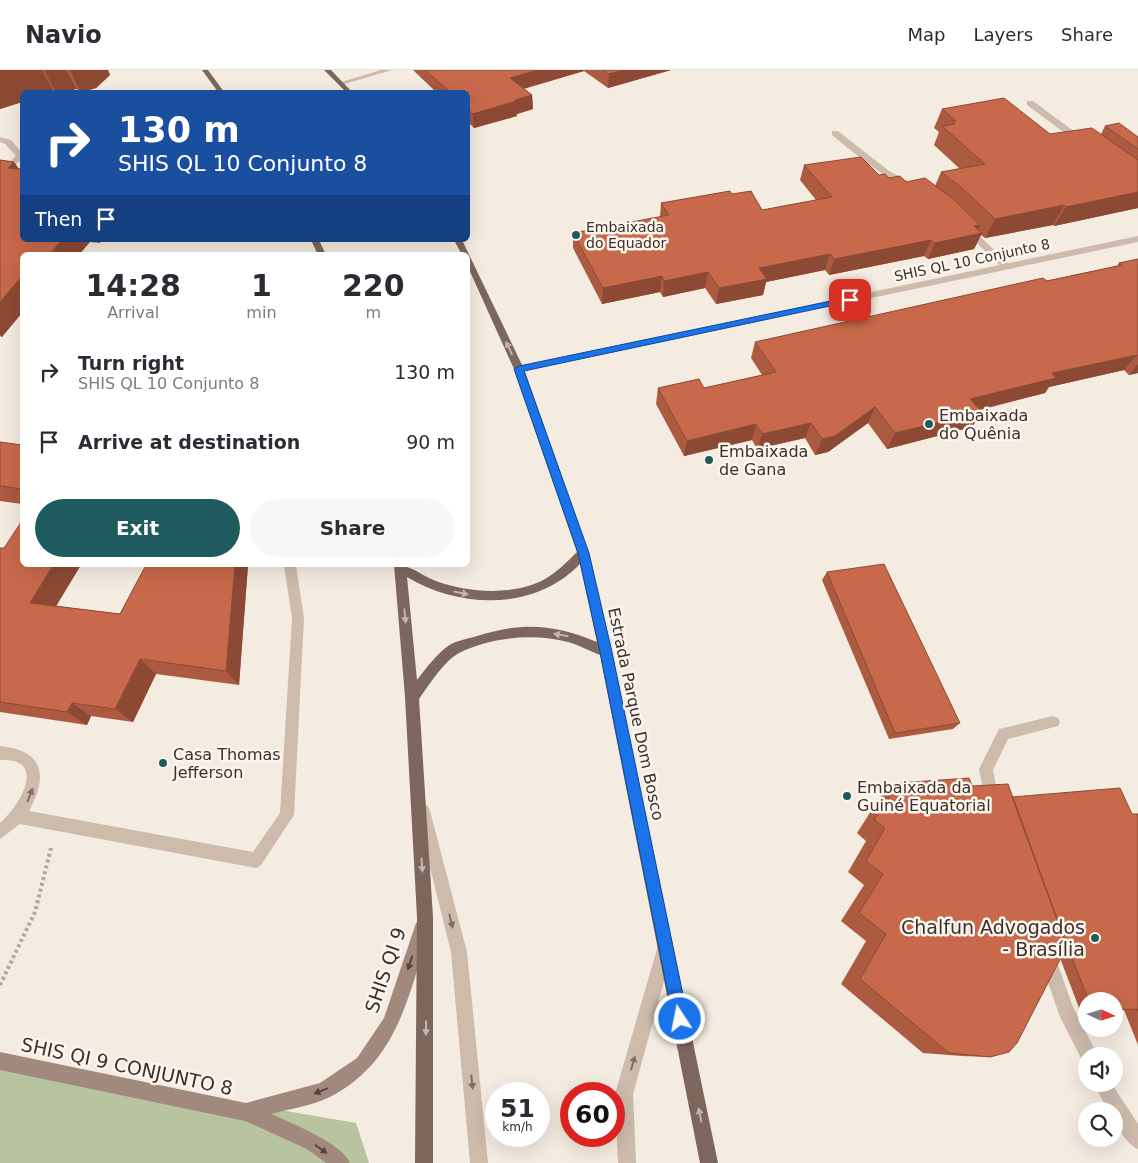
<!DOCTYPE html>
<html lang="en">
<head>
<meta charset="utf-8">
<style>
  :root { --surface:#fff; --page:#f7f7f7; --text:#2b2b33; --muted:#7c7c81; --line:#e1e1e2; --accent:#1f5a5e }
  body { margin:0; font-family:"DejaVu Sans",sans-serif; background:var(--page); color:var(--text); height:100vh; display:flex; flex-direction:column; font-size:19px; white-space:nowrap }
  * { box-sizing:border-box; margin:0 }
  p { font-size:16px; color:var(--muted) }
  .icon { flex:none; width:28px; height:28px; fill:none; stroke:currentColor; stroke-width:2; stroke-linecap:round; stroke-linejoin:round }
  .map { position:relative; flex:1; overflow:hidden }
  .details { position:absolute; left:20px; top:182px; width:450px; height:315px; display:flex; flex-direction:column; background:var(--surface); border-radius:8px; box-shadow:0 5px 20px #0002 }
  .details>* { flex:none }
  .banner { position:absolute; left:20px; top:20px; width:450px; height:152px; border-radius:8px; box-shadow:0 5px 20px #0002; background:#1a4fa0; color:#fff; overflow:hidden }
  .needle { width:32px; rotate:94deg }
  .controls { position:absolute; left:1078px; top:922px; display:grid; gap:10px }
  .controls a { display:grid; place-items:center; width:45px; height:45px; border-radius:50%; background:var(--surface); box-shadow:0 5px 20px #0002; font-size:25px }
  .speed { position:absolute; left:485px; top:1012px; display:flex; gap:10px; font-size:25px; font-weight:700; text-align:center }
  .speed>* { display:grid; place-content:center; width:65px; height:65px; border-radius:50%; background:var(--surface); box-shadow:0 5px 20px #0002; line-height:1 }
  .speed small { font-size:12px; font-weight:400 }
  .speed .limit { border:8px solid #d22; background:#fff; color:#111 }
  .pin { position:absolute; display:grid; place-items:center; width:42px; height:42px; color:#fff; margin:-21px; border-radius:10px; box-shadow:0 2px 8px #0006 }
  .me { position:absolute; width:55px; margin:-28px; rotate:349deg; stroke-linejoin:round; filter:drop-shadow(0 0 4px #0008) }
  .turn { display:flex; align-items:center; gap:18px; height:105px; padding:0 15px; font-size:22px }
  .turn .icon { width:65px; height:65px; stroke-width:2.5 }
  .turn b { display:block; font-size:35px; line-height:42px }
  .then { display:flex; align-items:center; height:48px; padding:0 15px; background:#0003; gap:10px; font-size:19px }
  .eta { display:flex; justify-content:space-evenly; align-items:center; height:85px; text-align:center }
  .eta b { font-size:30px; font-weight:700; line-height:35px }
  .primary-button { display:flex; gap:10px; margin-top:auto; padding:10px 15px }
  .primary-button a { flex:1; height:58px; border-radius:30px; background:var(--accent); color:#fff; font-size:20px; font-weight:700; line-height:58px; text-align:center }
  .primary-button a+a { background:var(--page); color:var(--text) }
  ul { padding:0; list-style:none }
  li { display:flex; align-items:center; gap:15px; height:70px; padding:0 15px }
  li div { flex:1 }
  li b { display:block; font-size:19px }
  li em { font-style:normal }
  header { display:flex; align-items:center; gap:30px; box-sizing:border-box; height:70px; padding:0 25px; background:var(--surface); border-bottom:1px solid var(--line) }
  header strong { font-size:24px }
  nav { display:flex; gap:28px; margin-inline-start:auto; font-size:18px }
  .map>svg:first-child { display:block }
  .green { fill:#b8c4a0 }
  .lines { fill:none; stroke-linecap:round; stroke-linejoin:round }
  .path { stroke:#b9a596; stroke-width:4; stroke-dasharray:3 3; stroke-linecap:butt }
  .lane { fill:#cdbbac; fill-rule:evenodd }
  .street { fill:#cdbbac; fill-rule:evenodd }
  .secondary { fill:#a18a7d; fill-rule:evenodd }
  .primary { fill:#7d675c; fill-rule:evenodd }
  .wall { fill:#ac5a40 }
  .shaded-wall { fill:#8c4a34 }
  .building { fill:#c8694b; stroke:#8c4a34 }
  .oneway { fill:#c2b5ac }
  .oneway2 { fill:#7d6f65 }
  .oneway3 { fill:#544640 }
  .route { fill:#1a73e8; stroke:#114b97 }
  .poi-dot { fill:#1f5a5e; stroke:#fbf5ee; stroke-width:2 }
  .labels { text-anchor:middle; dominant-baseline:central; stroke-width:5; stroke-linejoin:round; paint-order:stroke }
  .far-poi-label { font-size:14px; fill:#3b302b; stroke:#fbf5ee; text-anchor:start }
  .far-street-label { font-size:14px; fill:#3b302b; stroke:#fbf5ee }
  .poi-label { font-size:16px; fill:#3b302b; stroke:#fbf5ee; text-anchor:start }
  .street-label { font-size:16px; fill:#3b302b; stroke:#fbf5ee }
  .near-poi-label { font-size:19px; fill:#3b302b; stroke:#fbf5ee; text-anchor:end }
  .near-street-label { font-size:19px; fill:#3b302b; stroke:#fbf5ee }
</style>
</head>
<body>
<header>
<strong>Navio</strong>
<nav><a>Map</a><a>Layers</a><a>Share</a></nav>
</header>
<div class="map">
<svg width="1138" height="1093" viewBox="0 0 1138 1093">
  <rect width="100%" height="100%" fill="#f4ebe1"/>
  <path class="green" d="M0 992 356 1053 369 1093H0Z"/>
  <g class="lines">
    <path class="path" d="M0 915 35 842 51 778"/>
    <path class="lane" d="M1027 31H1033L1083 68V72H1077L1027 35Z
      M832 61H838L889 101 914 114C900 124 845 75 832 65Z
      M0 67 11 70 22 83V88H18L5 74 0 72Z
      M964 157H970L1010 195V199H1004L964 161Z
      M284 495H296L304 548 294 745 261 795 256 798 20 754 0 769V753C12 743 37 710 22 695 16 690 8 690 0 690V676C43 680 49 705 29 741L253 782 280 743 292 548Z
      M1053 646 1058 648 1060 652 1058 656 1008 669 993 700 999 732 997 737 992 739 987 737 979 699 999 659Z
      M423 734 428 736 430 741 467 882 488 1093H470L451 882 416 741 418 736Z
      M665 871 671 873 673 879 633 1024 636 1093H618L615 1024 657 879 659 873Z
      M1047 879 1053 881 1073 937 1098 986H1086V993L1083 992 1060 947 1039 887 1041 881Z
      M1094 1014H1112L1138 1054V1079C1126 1074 1114 1054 1114 1041H1108Z"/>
    <path class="street" d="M381 0H392L341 15 338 13Z
      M18 84H22V89L0 107V101Z
      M1138 166V172L519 302 514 299 519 296Z"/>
    <path class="secondary" d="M422 851 428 853 430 859C408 926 398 992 330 1027 312 1036 289 1039 271 1044 291 1053 342 1073 350 1093H326L307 1079 245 1051 0 1000V982L246 1033 320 1013 357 988 384 948 414 859 416 853Z"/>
    <path class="primary" d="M202 0H208L224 22H218Z
      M324 0H331L352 22H346Z
      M311 170H319L326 185H318Z
      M454 170H462L524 299 589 483 612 582 718 1093H700L600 585C590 581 579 575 568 572 535 563 490 567 459 583 444 591 429 615 419 629L433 847V1093H415L417 847 405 627 394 495C412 495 420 505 436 511 468 523 514 526 545 509 557 502 567 492 577 482L514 299 468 197V185H462ZM580 494 597 572C552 553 521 552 474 567 466 569 455 571 448 576 436 585 426 598 417 610L407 507C460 539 535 541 580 494Z"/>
  </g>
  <path class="wall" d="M0 0H108L110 5 96 18 83 22H81L76 19 65 22H54L53 21 50 22H22V32L0 39Z
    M413 0H671L608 18 584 1 524 19 532 25 533 39 517 44V46L474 58 468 52V22H436Z
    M942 39 1050 64H1101L1105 56 1138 67V138L1054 156 1053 155 985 168 981 165 974 179 928 189 924 186 829 205 825 200 766 212 763 225 716 234 705 218 663 227 660 222 602 234 573 178V163L660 147 661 133 732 124 762 140 816 130 800 110 804 95 879 105 906 112 935 116 941 102 960 99 934 75 939 62 934 58Z
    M0 90 14 92 19 99 22 170H102L100 173 90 172 22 185 2 267 0 266Z
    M1138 189V303L1129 305 1124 300 1049 317 1045 323 980 340 972 357 887 379 868 353 828 382 815 385 805 368 757 379 752 370 684 386 656 334 658 318H704L762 305 751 288 755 272 1117 196 1119 193Z
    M0 372 22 375V434L0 431Z
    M0 478H4L56 536 120 544 146 495H248L239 615 156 604 133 652 91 646 87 655 0 642Z
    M827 502 960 653 953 659 889 669 822 510Z
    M899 713 972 716 1012 727 1132 744H1138V975L1124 940 1114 931H1086V942L1081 943 1060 888 990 987 962 986 923 983 841 914 866 871 841 851 864 815 848 802 866 771 857 763 880 727Z"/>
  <path class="shaded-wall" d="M0 0H42L53 21 50 22H22V32L0 39Z
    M44 0H66L76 19 65 22H56Z
    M70 0H108L110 5 96 18 81 22Z
    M538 0H584V1L511 22 510 8Z
    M623 0H671L608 18 609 4Z
    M532 25 533 39 517 44V46L474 58 473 44Z
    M14 92 22 105 8 98Z
    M1138 122V138L1054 156 1066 137Z
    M1064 135 1053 155 985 168 995 149Z
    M980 155 975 165 982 163 974 179 928 189 935 173 974 156Z
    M62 170H89L90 172 79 185H49Z
    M931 170 924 186 829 205 834 189Z
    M830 184 825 200 766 212 763 225 716 234 719 218 759 198Z
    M708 202 705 218 663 227 664 211Z
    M22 206V243L2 267 0 264V232Z
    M662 206 660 222 602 234 603 218Z
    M1137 285 1124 300 1049 317 1045 323 961 344 970 329 1052 303Z
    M1138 294V303L1129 305Z
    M875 337 868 353 828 382 815 385 822 369Z
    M982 342 972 357 887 379 895 363Z
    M811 353 805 368 757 379 762 364Z
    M756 354 752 370 684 386 687 371Z
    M53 495H81L49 548 30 533Z
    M235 495H248L239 615 226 601Z
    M140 589 156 604 133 652 115 639Z
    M72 633 91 646 87 655 67 642Z"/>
  <path class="building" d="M425 0H538L510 8 532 25 515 30 516 31 473 44 468 39V22H450Z
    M603 0H623L609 4Z
    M1004 28 1050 64 1092 58 1138 90V122L1066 137 1064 135 995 149 962 118 941 102 985 94 942 56 955 54 952 51H956L942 39Z
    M1119 53 1138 67V79L1105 56Z
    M861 87 879 105 885 104 889 108 900 106 906 112 925 108 952 128 980 155 974 156 982 163 935 173 931 170 834 189 830 184 759 198 767 209 719 218 708 202 664 211 662 206 603 218 573 163 669 145 661 133 730 121 732 124 751 121 762 140 832 127 804 95Z
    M0 90 14 92 8 98 22 99V170H62L49 185H22V206L0 232Z
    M1138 189V286L1137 285 1052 303 1056 308 970 329 982 342 895 363 875 337 835 366 822 369 811 353 762 364 756 354 687 371 658 318 699 309 704 318 776 302 755 272 1043 208 1047 211 1122 195 1119 193Z
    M0 372 22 375V419L0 416Z
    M22 451V495H53L30 533 120 544 146 495H235L226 601 140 589 115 639 72 633 67 642 0 632V478H4Z
    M884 494 960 653 895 663 827 502Z
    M969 708 972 716 1008 714 1067 876 1017 973 1009 982 990 987 949 983 860 909 886 864 859 843 883 804 866 791 885 758 874 750 899 713Z
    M1120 718 1132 744H1138V941L1137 939 1114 940V931H1089L1059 855 1012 727Z"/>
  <defs><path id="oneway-solid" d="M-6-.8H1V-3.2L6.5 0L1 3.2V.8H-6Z" transform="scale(1.25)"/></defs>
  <g class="oneway">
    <use href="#oneway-solid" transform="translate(509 278) rotate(-115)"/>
    <use href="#oneway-solid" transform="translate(461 523) rotate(12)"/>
    <use href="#oneway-solid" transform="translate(405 546) rotate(85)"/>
    <use href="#oneway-solid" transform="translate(561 565) rotate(-170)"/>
    <use href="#oneway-solid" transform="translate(422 795) rotate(86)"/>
    <use href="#oneway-solid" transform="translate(426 958) rotate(90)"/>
    <use href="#oneway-solid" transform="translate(700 1045) rotate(-101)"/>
  </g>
  <g class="oneway2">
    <use href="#oneway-solid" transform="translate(30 725) rotate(-69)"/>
    <use href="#oneway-solid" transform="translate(451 851) rotate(76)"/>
    <use href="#oneway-solid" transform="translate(633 993) rotate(-74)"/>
    <use href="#oneway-solid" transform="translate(472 1012) rotate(84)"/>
  </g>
  <g class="oneway3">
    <use href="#oneway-solid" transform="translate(410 893) rotate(108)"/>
    <use href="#oneway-solid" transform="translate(321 1021) rotate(158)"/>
    <use href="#oneway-solid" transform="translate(321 1079) rotate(35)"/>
  </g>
  <path class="route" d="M850 227 855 230 853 231 524 301 589 483 612 582 688 949 686 954 680 957 675 954 673 949 600 582 578 483 514 299 519 296Z"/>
  <g class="poi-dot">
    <circle cx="576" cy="165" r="5"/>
    <circle cx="929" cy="354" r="5"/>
    <circle cx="709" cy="390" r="5"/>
    <circle cx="163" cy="693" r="5"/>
    <circle cx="847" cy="726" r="5"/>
    <circle cx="1095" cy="868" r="5"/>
  </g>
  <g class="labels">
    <g class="far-poi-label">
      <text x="586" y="157">Embaixada<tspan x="586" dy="16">do Equador</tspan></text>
    </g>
    <g class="far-street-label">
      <text transform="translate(972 190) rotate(-12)">SHIS QL 10 Conjunto 8</text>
    </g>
    <g class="poi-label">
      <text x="939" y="345">Embaixada<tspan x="939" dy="18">do Quênia</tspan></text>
      <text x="719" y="381">Embaixada<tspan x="719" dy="18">de Gana</tspan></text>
      <text x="173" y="684">Casa Thomas<tspan x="173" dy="18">Jefferson</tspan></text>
      <text x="857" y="717">Embaixada da<tspan x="857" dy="18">Guiné Equatorial</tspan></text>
    </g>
    <g class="street-label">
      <text transform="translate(636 644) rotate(78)">Estrada Parque Dom Bosco</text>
    </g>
    <g class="near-poi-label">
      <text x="1085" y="857">Chalfun Advogados<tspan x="1085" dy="22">- Brasília</tspan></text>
    </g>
    <g class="near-street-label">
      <text transform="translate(385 900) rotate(-71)">SHIS QI 9</text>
      <text transform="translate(127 996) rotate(12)">SHIS QI 9 CONJUNTO 8</text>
    </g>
  </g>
</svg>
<div class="controls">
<a><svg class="needle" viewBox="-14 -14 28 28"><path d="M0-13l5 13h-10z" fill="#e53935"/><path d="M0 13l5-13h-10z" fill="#7c7c81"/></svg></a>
<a><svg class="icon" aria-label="sound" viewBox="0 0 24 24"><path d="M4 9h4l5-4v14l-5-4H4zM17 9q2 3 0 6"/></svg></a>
<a><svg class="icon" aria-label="search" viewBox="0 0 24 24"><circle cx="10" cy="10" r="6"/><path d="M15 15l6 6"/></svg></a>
</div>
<div class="speed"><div>51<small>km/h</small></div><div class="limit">60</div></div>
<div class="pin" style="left:850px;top:230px;background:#d93025"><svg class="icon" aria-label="arrive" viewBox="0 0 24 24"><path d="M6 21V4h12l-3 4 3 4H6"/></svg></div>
<svg class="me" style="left:680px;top:949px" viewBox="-20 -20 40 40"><circle r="17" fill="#1a73e8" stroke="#fff" stroke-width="3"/><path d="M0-11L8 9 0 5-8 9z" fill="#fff"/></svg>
<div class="banner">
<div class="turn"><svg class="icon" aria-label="right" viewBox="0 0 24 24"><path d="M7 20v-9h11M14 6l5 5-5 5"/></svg><div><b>130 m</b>SHIS QL 10 Conjunto 8</div></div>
<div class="then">Then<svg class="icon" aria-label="arrive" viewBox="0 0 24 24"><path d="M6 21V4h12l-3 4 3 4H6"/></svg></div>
</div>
<section class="details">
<div class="eta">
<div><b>14:28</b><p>Arrival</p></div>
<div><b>1</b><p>min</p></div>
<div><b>220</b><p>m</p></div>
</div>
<ul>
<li><svg class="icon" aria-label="right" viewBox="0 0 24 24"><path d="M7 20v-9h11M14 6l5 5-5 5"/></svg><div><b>Turn right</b><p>SHIS QL 10 Conjunto 8</p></div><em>130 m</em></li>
<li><svg class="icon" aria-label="arrive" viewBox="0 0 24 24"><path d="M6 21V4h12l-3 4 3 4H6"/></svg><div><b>Arrive at destination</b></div><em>90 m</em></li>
</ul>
<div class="primary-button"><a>Exit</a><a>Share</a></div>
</section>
</div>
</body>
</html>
